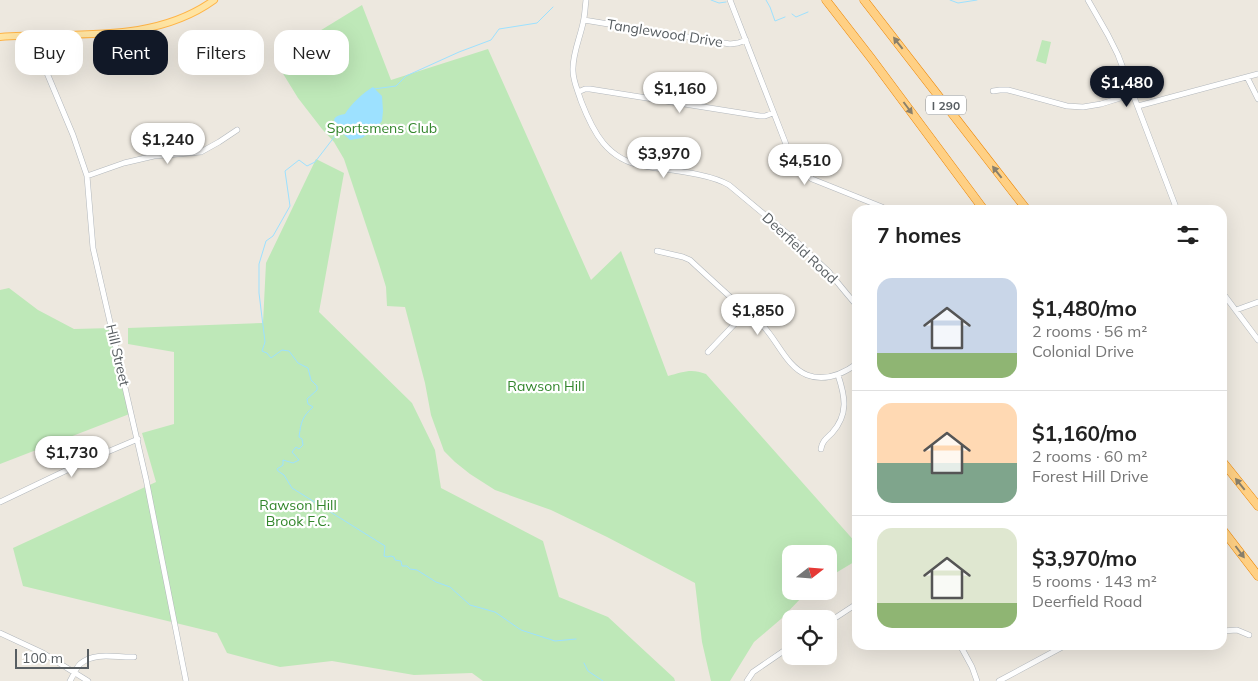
<!DOCTYPE html>
<meta charset="utf-8">
<style>
:root{--surface:#fff;--page:#f2f2f2;--text:#222;--muted:#767676;--line:#e0e0e0;--accent:#111827}
body{margin:0;font-family:Mulish,sans-serif;background:var(--page);color:var(--text);height:100vh;display:flex;flex-direction:column;font-size:19px;white-space:nowrap}
*{box-sizing:border-box;margin:0}
p{font-size:16px;color:var(--muted)}
.icon{flex:none;width:28px;height:28px;fill:none;stroke:currentColor;stroke-width:2;stroke-linecap:round;stroke-linejoin:round}
.map{position:relative;flex:1;overflow:hidden}
.side{position:absolute;left:852px;top:205px;width:375px;height:445px;display:flex;flex-direction:column;background:var(--surface);border-radius:15px;box-shadow:0 5px 20px #0002}
.side>*{flex:none}
.top-card{position:absolute;left:15px;top:30px;width:475px;height:45px;display:flex;gap:10px}
.needle{width:32px;rotate:73deg}
.fabs{position:absolute;left:782px;top:545px;display:grid;gap:10px}
.fabs a{display:grid;place-items:center;width:55px;height:55px;border-radius:10px;background:var(--surface);box-shadow:0 5px 20px #0002;font-size:25px}
.scale{position:absolute;left:15px;bottom:12px;width:74px;box-sizing:border-box;padding-left:5px;border:2px solid #585e62;border-top:0;font-size:14px;line-height:18px;white-space:nowrap;color:#585e62;-webkit-text-stroke:4px #fff;paint-order:stroke}
.price{position:absolute;translate:-50% -42px;padding:0 11px;border-radius:18px;background:#fff;color:#222;font-size:16px;line-height:32px;filter:drop-shadow(0 1px 2px #0008)}
.price::after{content:'';position:absolute;left:50%;top:30px;width:15px;height:11px;margin-left:-8px;background:inherit;clip-path:polygon(0 0,100% 0,50% 100%)}
.price.on{background:var(--accent);color:#fff}
ul{padding:0;list-style:none}
li{display:flex;align-items:center;gap:15px;height:125px;padding:0 25px}
li+li{border-top:1px solid var(--line)}
li span{display:grid;place-items:center;flex:none;width:140px;height:100px;border-radius:15px;color:#555}
li>.icon{margin-inline-start:auto}
span .icon{width:60px;height:60px;fill:#fffc;stroke-width:1}
li b{font-size:21px}
h2{display:flex;justify-content:space-between;align-items:center;height:60px;padding:0 25px;font-size:21px}
.pill{padding:0 18px;border-radius:15px;background:var(--surface);box-shadow:0 5px 20px #0002;font-size:18px;line-height:45px}
.pill.on{background:var(--accent);color:#fff}
.map>svg:first-child{display:block}
</style>
<div class="map">
<svg width="1258" height="681" viewBox="0 0 1258 681">
<rect width="100%" height="100%" fill="#ede8df"/>
<path fill="#bee8b8" d="M362 5 391 80 488 49 591 280 621 251 668 376C683 372 691 368 706 374L857 544V556L854 562 829 577V554H791V591H809L803 596 781 619 754 642 730 681H711L702 642 695 583 607 537 551 510 495 490 470 474 455 462 444 451 431 415 425 383 405 307 387 306 386 287 379 264 344 159 334 142 322 129 298 98 274 59Z
M1042 40 1051 42 1046 64 1036 61Z
M316 159 344 173 319 312 412 403 435 450 441 488 543 541 559 597 608 617 674 678 675 681H483L472 673 414 675 332 661 280 667 227 653 217 633 23 586 13 548 156 482 142 433 174 424V352L128 344V328L263 323 266 263Z
M9 288 38 310 74 329 112 328 132 413 0 464V290Z"/>
<path fill="#9de1ff" d="M373 87 382 96 383 111 382 121 376 128 362 138 350 140C343 133 321 117 345 114 350 105 364 92 373 87Z"/>
<g fill="none" stroke-linecap="round" stroke-linejoin="round">
<path stroke="#9de1ff" stroke-width="1" d="M711 0 719 3 726 2
M766 0 770 7 775 21 785 17
M950 0 958 3 977 0
M792 14 796 17 808 12
M374 89 396 86 406 76 459 52 491 40 499 29 537 23 553 7
M335 136 315 162 307 166 299 160 285 171 290 206 273 236 266 241 259 264V293L265 342 262 351 267 353 271 358 282 350 289 351 298 363 308 368 311 380 317 386V390L307 399 308 404 313 407C302 417 301 422 299 437L302 439 303 445 299 449 296 447 292 452 299 460 293 463 283 460V465L277 469 278 471 284 475 292 488 385 546 384 556 387 557 391 556 394 557 395 560 401 561 402 566H407L410 569 417 570 436 582 450 587 470 605 495 612 521 630 555 641 576 639
M584 663 588 671 603 681"/>
<defs>
<path id="minor" d="M586 0C585 8 585 15 583 23 580 38 572 55 573 71 573 81 578 91 581 101 593 132 607 160 644 166 667 170 709 173 729 185L789 235 828 271 847 294 858 307
M730 0 789 152 798 167 812 179 882 207 886 210
M1088 0 1108 35 1118 55 1177 210
M584 20 730 44 738 43 746 40
M31 35 73 135 87 176 93 248 146 479 186 681
M1247 77 1258 99
M993 91 1000 90H1008L1067 106 1083 107 1101 104 1133 94
M578 92 585 89H590L760 116H765L773 113
M1138 106 1258 74
M87 176 124 163 154 156 201 152 219 142 237 130
M657 251 683 257 690 260C707 276 724 291 741 307 748 314 757 320 764 327 778 342 787 367 807 375 825 382 843 374 858 363
M1222 292 1258 340
M1236 310 1258 302
M708 352 746 312
M821 449C822 441 827 438 832 433 849 414 845 396 838 375
M0 502 86 461 138 439
M829 622 858 603
M1222 631 1237 630 1249 635
M0 633 43 653 88 681
M960 645 972 667 977 681
M70 681C73 676 76 668 80 664 95 651 117 658 134 657
M747 681 753 672 791 646
M999 681 1066 645"/>
<path id="major" d="M0 37C71 31 152 45 214 0"/>
<path id="highway" d="M826 0 871 58 984 210
M864 0 1027 210
M1222 461 1258 506
M1222 529 1258 576"/>
</defs>
<use href="#minor" stroke="#b2b7bc" stroke-width="6"/>
<use href="#major" stroke="#ffb446" stroke-width="8"/>
<use href="#highway" stroke="#ec8400" stroke-width="9"/>
<use href="#minor" stroke="#fff" stroke-width="5"/>
<use href="#major" stroke="#ffe4a2" stroke-width="6"/>
<use href="#highway" stroke="#ffd084" stroke-width="8"/>
</g>
<defs><path id="oneway-solid" d="M-6-.8H1V-3.2L6.5 0L1 3.2V.8H-6Z" transform="scale(1.25)"/></defs>
<g fill="#8a806c">
<use href="#oneway-solid" transform="translate(898 43) rotate(-128)"/>
<use href="#oneway-solid" transform="translate(908 108) rotate(53)"/>
<use href="#oneway-solid" transform="translate(997 172) rotate(-128)"/>
<use href="#oneway-solid" transform="translate(1240 484) rotate(-129)"/>
<use href="#oneway-solid" transform="translate(1240 552) rotate(53)"/>
</g>
<g text-anchor="middle" dominant-baseline="central" stroke-width="4.5" stroke-linejoin="round" paint-order="stroke">
<rect fill="#fff" stroke="#8a8e91" stroke-width="1" x="926" y="95.5" width="40" height="19" rx="4"/>
<g font-size="12" font-weight="bold" fill="#585e62">
<text x="946" y="105">I 290</text>
</g>
<g font-size="14" fill="#585e62" stroke="#fff">
<text transform="translate(665 33) rotate(9)">Tanglewood Drive</text>
<text transform="translate(800 248) rotate(43)">Deerfield Road</text>
<text transform="translate(118 355) rotate(77)">Hill Street</text>
</g>
<g font-size="14" fill="#33862c" stroke="#fff">
<text x="382" y="128">Sportsmens Club</text>
<text x="546" y="386">Rawson Hill</text>
<text x="298" y="505">Rawson Hill<tspan x="298" dy="16">Brook F.C.</tspan></text>
</g>
</g>
</svg>
<div class="fabs">
<a><svg class="needle" viewBox="-14 -14 28 28"><path d="M0-13l5 13h-10z" fill="#e53935"/><path d="M0 13l5-13h-10z" fill="#767676"/></svg></a>
<a><svg class="icon" aria-label="locate" viewBox="0 0 24 24"><circle cx="12" cy="12" r="6"/><path d="M12 2v4M12 18v4M2 12h4M18 12h4"/></svg></a>
</div>
<div class="scale">100 m</div>
<b class="price on" style="left:1127px;top:108px">$1,480</b>
<b class="price" style="left:680px;top:114px">$1,160</b>
<b class="price" style="left:168px;top:165px">$1,240</b>
<b class="price" style="left:664px;top:179px">$3,970</b>
<b class="price" style="left:805px;top:186px">$4,510</b>
<b class="price" style="left:758px;top:336px">$1,850</b>
<b class="price" style="left:72px;top:478px">$1,730</b>
<div class="top-card">
<a class="pill">Buy</a>
<a class="pill on">Rent</a>
<a class="pill">Filters</a>
<a class="pill">New</a>
</div>
<section class="side">
<h2>7 homes<svg class="icon" aria-label="filters" viewBox="0 0 24 24"><path d="M4 7h16M4 17h16"/><circle cx="9" cy="7" r="2"/><circle cx="15" cy="17" r="2"/></svg></h2>
<ul>
<li><span style="background:linear-gradient(#c9d6e8 75%,#8fb573 0)"><svg class="icon" aria-label="home" viewBox="0 0 24 24"><path d="M3 11l9-7 9 7M6 9v11h12V9"/></svg></span><div><b>$1,480/mo</b><p>2 rooms · 56 m²</p><p>Colonial Drive</p></div></li>
<li><span style="background:linear-gradient(#ffd9b3 60%,#7fa58c 0)"><svg class="icon" aria-label="home" viewBox="0 0 24 24"><path d="M3 11l9-7 9 7M6 9v11h12V9"/></svg></span><div><b>$1,160/mo</b><p>2 rooms · 60 m²</p><p>Forest Hill Drive</p></div></li>
<li><span style="background:linear-gradient(#dfe7d0 75%,#8fb573 0)"><svg class="icon" aria-label="home" viewBox="0 0 24 24"><path d="M3 11l9-7 9 7M6 9v11h12V9"/></svg></span><div><b>$3,970/mo</b><p>5 rooms · 143 m²</p><p>Deerfield Road</p></div></li>
</ul>
</section>
</div>
